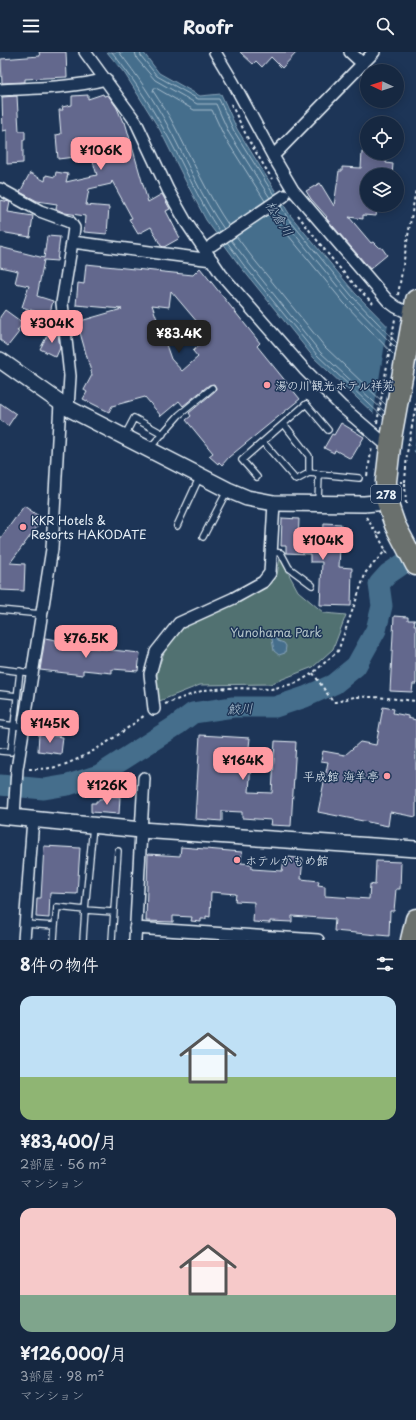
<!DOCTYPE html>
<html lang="ja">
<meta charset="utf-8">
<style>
:root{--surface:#162841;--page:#1f3048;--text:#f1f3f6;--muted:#9ea6b1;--line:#35445a;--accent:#ff9aa2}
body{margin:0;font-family:"Playpen Sans","Klee One",sans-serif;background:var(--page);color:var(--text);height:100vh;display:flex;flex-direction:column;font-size:15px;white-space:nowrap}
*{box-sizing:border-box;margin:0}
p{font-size:13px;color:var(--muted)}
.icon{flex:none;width:22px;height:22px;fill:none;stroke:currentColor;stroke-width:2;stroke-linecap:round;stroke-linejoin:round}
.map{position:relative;height:888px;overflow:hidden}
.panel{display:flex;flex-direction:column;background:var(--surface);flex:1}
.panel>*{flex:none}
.needle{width:26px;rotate:274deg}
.fabs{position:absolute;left:360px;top:12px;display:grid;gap:8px}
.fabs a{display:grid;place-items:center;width:44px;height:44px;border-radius:50%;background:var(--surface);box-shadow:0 2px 10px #0003,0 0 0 1px var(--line);font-size:20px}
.price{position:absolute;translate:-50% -34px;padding:0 9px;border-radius:8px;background:var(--accent);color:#111;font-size:13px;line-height:26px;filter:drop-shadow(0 1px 2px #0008)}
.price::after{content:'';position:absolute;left:50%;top:24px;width:12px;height:9px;margin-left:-6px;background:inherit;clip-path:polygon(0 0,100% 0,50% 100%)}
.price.current{background:#222;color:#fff}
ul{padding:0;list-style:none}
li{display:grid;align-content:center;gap:8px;height:212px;padding:0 20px}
li span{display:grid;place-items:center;height:124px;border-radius:12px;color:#555}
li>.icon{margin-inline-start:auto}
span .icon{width:72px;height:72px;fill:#fffc;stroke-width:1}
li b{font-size:17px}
h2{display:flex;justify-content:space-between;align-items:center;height:48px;padding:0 20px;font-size:17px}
header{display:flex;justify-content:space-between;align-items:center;height:52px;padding:0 20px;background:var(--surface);font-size:18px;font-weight:700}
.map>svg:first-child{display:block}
</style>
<header><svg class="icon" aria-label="menu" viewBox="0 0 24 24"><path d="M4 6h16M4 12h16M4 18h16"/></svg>Roofr<svg class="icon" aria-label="search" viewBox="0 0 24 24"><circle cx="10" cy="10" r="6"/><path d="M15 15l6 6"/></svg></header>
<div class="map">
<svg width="416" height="888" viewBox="0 0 416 888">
<rect width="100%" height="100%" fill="#1d3557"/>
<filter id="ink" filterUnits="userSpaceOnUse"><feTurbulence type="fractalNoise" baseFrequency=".025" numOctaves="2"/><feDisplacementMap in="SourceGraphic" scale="8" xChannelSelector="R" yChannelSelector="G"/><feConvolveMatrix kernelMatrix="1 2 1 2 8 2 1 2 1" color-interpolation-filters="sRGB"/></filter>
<g filter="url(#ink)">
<path fill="#517171" stroke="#9cb1b4" d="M280 506 298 539 324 561 346 563 333 597 313 615 270 632 200 633 157 650V619L167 593 186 573 265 535 277 523Z"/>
<path fill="#456e8c" stroke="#86a2b7" d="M107 0H143L159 21 200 44 221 42 237 77 290 163 355 241 416 303V401L314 306 240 214 206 168 185 128 160 78 125 22Z
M267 581H270L274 583 278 589 284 591 286 594 285 601 279 603 274 599 272 587Z"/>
<path fill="#1d3557" d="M388 273 416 301V388L413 402 373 364Z"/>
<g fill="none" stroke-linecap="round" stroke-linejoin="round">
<path stroke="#a7bdcd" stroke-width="1" d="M112 0C131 24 148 49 163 76 183 110 197 147 220 180
M119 0C137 23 154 48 168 74 187 109 201 145 224 177
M135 0 137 7 155 28 197 52H216L229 81 270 146
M140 0 141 4 157 24 198 47H219L234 79 274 143
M281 154 287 165 352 244 397 291
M276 157 284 169 348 247 396 296
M271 160 279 172 344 251 395 304
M229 174C207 142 192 107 174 73 168 61 160 50 153 39L154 36H156L194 58H212L224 84 265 149
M236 184 252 205 325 295 386 353
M231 188 247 209 320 300 385 360
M227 190 243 212 317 303 384 366"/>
<path stroke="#456e8c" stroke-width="21" d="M0 733 44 737 68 733 99 723 177 673 193 661 233 655H275L305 645 334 632 356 614 376 578 382 554 379 532 388 522 416 503"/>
</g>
<path fill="#63678d" stroke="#e8f1f8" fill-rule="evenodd" d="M39 0H66L67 25 25 27V30L2 31 1 7 40 4Z
M240 0H297L282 16 271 5 262 15 256 9 253 12Z
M103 42 104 44 108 43 117 56 123 70H125L148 150 162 142 170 157 166 159 180 186 164 195 161 194 151 175 138 182 129 167 132 166 112 129 111 132 89 137 86 153 109 155 107 182 84 180 85 164 65 161 56 157 57 152 37 149 20 140 30 121 45 129 46 123 55 125 56 120 68 122 66 130 97 123 91 103 58 107 56 83 61 82 59 58H63L62 55 72 53V44L88 43V47Z
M17 44 19 79H25V88H23V111L7 112V78L3 79 2 45Z
M362 100 387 103 386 111 393 112 392 123H367V153H378L376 164 363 163V167L349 165 371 191 373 190 378 195 382 196 387 203 370 217 326 166 327 165 311 147 306 139 320 131 334 154 339 119H342V115L361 116Z
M0 148 10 150 8 160 33 164 30 185 0 180Z
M47 184 60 185 57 209 44 208 37 244 53 249 49 264 22 255 29 234 15 231 18 219 0 215V195L44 206Z
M86 212 193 223 200 216 260 291 257 294 300 347 229 405 222 413 219 410 218 412 209 404 213 401 186 368 191 364 189 361 215 339 216 336 214 332 209 333 183 354 179 349 161 364 145 345 112 354 109 360 83 347 87 340 84 338 92 323 77 270 122 257 76 253 78 231 84 232ZM171 239 209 284 193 299 198 305 182 319 171 307 152 253 169 255Z
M5 258 23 271 17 279 19 280 8 294 0 288V265Z
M50 278 58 282 60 296 56 305 40 297Z
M0 351 16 362 8 374 0 368Z
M341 371 364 385 351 407 335 398 334 401 324 396 332 382 334 383Z
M24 454 43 467 10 511 25 512 24 539 0 538V487Z
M282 466 299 467 298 491 323 492 324 471 341 472 339 515 352 516 351 554 320 553 322 510H310V502L286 501V494H281Z
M394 564 408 565V568H415L414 573H416V632H413L412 640 390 639Z
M45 586 56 588V592L140 601 138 619 112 617V621L83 618V623L40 618Z
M383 655 394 657 393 661 408 664V666L416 668V765L390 760 388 774 318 760 328 710 321 709 323 699 345 703 360 690 376 693Z
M39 682 63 685 61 702 38 699Z
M200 683 250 686 249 695 252 696 249 740 272 741 275 689 296 690 291 774 270 773 271 768 242 766V760L222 759V769L195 767Z
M110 744 120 745 119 762 91 760V751H96V749H99V747L110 746Z
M44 794 80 796 77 842 50 841 49 866 36 865 37 846H41Z
M181 795 242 800 241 811 252 812V817L282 819 284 808 289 809V805L303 807 301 827 319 829 318 833 325 834V844L369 847 370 832 375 833 376 809 401 810 400 837H396L394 859H390L389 884 334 879 335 867 292 864V870L270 869V871L253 870 254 850 235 849 236 842 211 840 210 865 206 864V867H201V870L191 869 192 865 173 864V870L146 869 148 802 180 804Z"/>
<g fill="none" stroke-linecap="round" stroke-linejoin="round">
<defs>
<path id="lane" d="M284 372 309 404V421
M124 385 134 366 163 382
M263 390 296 428 309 421 359 426
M149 397 179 363 212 336
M257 425 242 408 306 352 328 378
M318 451 319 423
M177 474 200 424
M203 485 227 439
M272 500 281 501 289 516 312 533
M0 558 41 562
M0 617 32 621
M0 642 17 644
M0 672 24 675
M0 699 11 700 20 619
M25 872 55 874 57 855 85 858 93 774
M54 888 55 874
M83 888 85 858 113 860
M112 888 118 799"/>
<path id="street" d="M85 0 136 70 168 138 186 170 221 222 304 317 341 354 390 396
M215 0 233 30 273 104 293 138 388 249 396 255 413 263
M350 0 363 12
M0 38C35 36 72 36 106 27
M273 104 374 0
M0 137 40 159 70 170 74 176 72 190 212 208
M212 193 284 144
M68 356 70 324 62 251 72 190
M154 657 150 622 156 600 179 571 234 546 263 530 270 521 274 451
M14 765 17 717 52 497 60 351
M135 876 318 888
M24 888 33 767
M135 888 144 726"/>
<path id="secondary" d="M0 308 68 356 228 438 247 446 274 451 364 452 387 450
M0 764 141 778 416 797"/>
<path id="highway" d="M416 248 391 386 386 429 387 450 395 473 416 513
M411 888 416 867"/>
</defs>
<use href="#lane" stroke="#e8f1f8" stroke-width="8"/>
<use href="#street" stroke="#e8f1f8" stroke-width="14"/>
<use href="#secondary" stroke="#e8f1f8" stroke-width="18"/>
<use href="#highway" stroke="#e8f1f8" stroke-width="23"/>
<path stroke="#e8f1f8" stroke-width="2" stroke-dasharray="3 3" stroke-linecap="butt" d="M231 52 249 89 272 127
M298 163C321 194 345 225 373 251
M398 243 416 137
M377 371 395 267
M367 424 372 395
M400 430H405L406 453
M405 430 407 401 416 352
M366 465 377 482
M381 480 377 482 389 504
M313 621 333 650C341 650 347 646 355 645 375 644 396 647 416 649
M165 652 204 638 228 636 271 637 297 631 313 621 338 599 366 520 386 498
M29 717C41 717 54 717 66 712 95 701 121 681 145 663"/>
<use href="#lane" stroke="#1d3557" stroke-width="5.5"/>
<use href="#street" stroke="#1d3557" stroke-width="11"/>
<use href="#secondary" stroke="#1d3557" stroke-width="15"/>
<use href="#highway" stroke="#6b706d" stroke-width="20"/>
</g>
</g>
<g fill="#ff9aa2" stroke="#1d3557" stroke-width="1.5">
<circle cx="267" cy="333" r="4"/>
<circle cx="23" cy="475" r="4"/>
<circle cx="387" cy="724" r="4"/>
<circle cx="237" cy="808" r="4"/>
</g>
<g text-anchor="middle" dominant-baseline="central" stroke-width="3" stroke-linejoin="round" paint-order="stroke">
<rect fill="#1d3557" stroke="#abb9c8" stroke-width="1" x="371" y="433" width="30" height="18" rx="3"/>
<g font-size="11" font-weight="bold" fill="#e8f1f8">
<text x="386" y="442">278</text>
</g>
<g font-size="12" fill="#e8f1f8" stroke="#1d3557" text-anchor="start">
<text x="275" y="333">湯の川観光ホテル祥苑</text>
<text x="31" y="468">KKR Hotels &amp;<tspan x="31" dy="14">Resorts HAKODATE</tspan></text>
<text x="379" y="724" text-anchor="end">平成館 海羊亭</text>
<text x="245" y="808">ホテルかもめ館</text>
</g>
<g font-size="12" fill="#b3c4c9" stroke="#1d3557">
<text x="276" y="580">Yunohama Park</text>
</g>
<g font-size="13" font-style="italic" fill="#afc3d2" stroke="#1d3557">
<text transform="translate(280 166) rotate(58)">松倉川</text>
<text transform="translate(240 656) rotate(-2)">鮫川</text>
</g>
</g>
</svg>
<div class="fabs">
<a><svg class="needle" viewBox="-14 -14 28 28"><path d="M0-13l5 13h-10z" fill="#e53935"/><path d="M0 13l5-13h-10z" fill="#9ea6b1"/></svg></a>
<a><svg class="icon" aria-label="locate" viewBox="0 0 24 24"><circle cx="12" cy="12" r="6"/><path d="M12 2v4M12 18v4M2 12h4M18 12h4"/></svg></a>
<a><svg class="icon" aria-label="layers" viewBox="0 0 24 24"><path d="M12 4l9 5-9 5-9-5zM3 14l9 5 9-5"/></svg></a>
</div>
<b class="price" style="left:101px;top:119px">¥106K</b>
<b class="price" style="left:52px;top:292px">¥304K</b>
<b class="price current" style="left:179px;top:302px">¥83.4K</b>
<b class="price" style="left:323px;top:509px">¥104K</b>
<b class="price" style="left:86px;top:607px">¥76.5K</b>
<b class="price" style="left:50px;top:692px">¥145K</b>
<b class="price" style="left:243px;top:729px">¥164K</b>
<b class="price" style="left:107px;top:754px">¥126K</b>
</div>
<section class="panel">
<h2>8件の物件<svg class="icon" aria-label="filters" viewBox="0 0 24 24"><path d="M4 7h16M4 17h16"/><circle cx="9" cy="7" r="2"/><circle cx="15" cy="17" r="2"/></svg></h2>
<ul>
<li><span style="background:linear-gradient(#bfe0f5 65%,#8fb573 0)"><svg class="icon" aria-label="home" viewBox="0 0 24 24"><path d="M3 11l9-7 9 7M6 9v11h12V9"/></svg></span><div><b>¥83,400/月</b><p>2部屋 · 56 m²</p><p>マンション</p></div></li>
<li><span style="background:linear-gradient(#f6c9c9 70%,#7fa58c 0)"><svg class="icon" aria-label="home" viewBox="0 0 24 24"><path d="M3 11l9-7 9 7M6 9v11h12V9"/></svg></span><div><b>¥126,000/月</b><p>3部屋 · 98 m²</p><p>マンション</p></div></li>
</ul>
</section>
